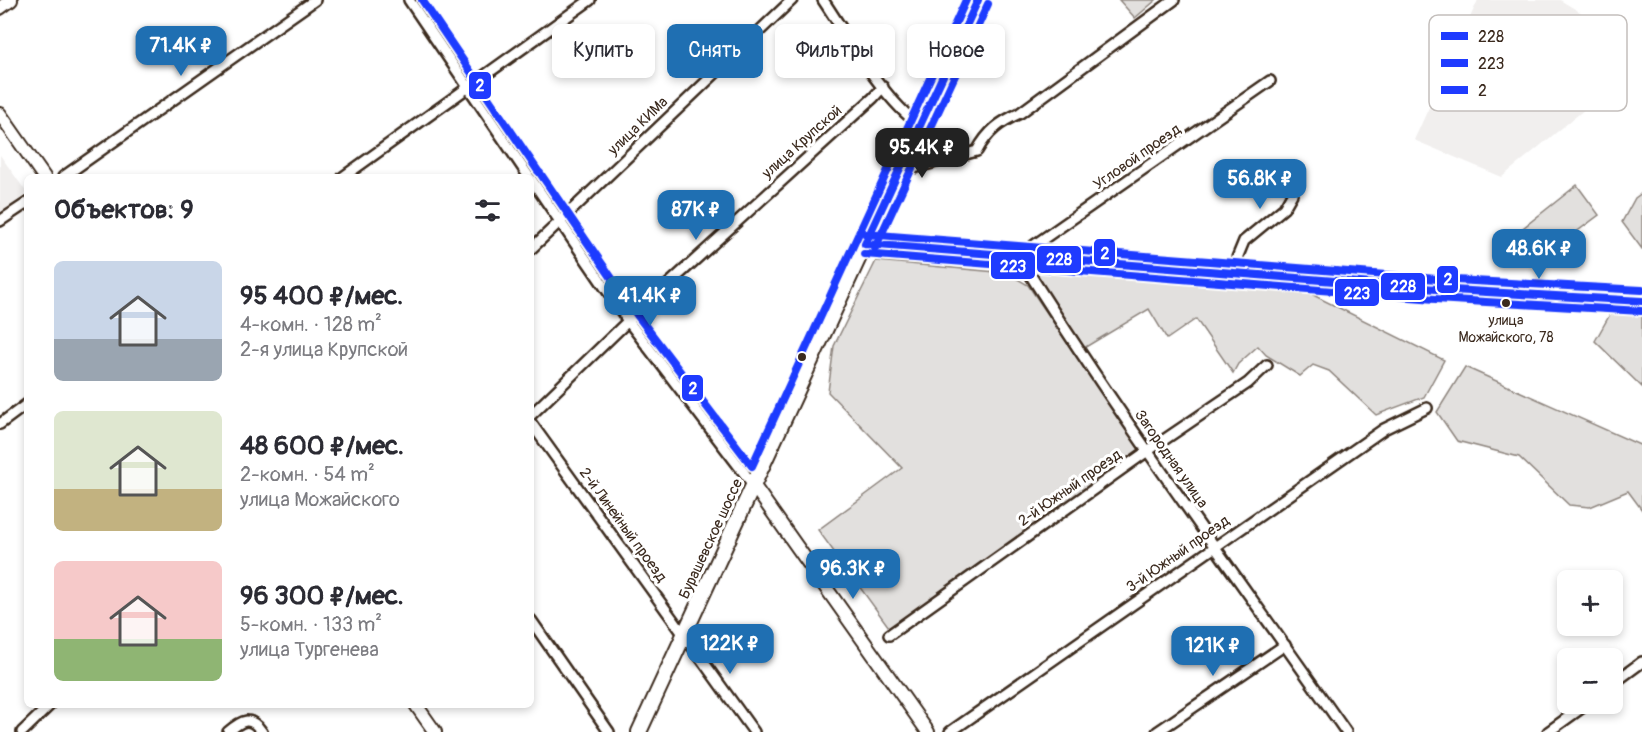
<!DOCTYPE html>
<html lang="ru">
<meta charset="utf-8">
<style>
:root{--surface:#fff;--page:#f2f2f3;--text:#2b2b33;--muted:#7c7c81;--accent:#1f6fb2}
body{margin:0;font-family:Pangolin,sans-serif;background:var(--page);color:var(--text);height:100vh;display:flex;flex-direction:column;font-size:22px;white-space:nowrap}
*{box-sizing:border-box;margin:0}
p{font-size:20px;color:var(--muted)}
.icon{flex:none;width:33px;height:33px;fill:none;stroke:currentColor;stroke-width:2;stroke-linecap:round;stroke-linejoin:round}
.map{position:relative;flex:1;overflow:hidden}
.details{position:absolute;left:24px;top:174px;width:510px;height:534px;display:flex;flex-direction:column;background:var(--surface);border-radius:9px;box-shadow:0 3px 9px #0003}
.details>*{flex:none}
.hud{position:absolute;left:552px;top:24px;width:570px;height:54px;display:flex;gap:12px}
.fabs{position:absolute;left:1557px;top:570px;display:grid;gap:12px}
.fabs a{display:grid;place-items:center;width:66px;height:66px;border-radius:9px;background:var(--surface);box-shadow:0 3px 9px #0003;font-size:30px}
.price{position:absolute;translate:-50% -51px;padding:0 14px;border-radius:12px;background:var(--accent);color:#fff;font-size:20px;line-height:39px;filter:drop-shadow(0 2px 3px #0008)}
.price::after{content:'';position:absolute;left:50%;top:36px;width:18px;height:14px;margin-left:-9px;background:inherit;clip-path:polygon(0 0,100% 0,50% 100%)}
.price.current{background:#222;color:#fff}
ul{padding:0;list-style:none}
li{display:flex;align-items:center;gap:18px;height:150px;padding:0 30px}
li span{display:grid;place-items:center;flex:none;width:168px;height:120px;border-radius:9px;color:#555}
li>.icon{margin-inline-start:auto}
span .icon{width:72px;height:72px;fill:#fffc;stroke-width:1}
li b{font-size:26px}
h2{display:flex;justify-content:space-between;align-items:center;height:72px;padding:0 30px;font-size:26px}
.pill{padding:0 21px;border-radius:9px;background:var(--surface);box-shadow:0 3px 9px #0003;font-size:21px;line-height:54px}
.pill.current{background:var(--accent);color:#fff}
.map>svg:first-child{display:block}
</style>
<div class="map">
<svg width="1642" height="732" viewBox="0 0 1642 732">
<rect width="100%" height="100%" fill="#fff"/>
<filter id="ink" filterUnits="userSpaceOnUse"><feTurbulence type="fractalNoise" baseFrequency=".0167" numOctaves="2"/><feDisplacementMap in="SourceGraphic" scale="12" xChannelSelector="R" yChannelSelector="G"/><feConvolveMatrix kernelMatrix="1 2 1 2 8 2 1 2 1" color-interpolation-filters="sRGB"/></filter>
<g filter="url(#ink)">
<path fill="#f1efee" d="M1478 0H1560L1590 18V43L1618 82 1502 177 1414 140Z
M0 155 27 193 0 214Z"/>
<path fill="#e2e0de" stroke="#8e857e" stroke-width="1.5" d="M1119 0H1156L1135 18Z
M1577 185 1599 215 1544 256 1523 228Z
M1642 193V249L1622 222 1635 198Z
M876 261 1007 273 1028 285 1140 450 891 630 818 530 902 468 828 392 834 346Z
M1034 266 1295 286 1444 360 1424 397 1376 415 1329 371 1313 365 1300 376 1266 355 1258 346 1238 364 1233 373 1196 319 1167 339 1149 309 1084 348 1035 278 1032 272Z
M1613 309 1642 310V387L1595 341Z
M1465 367 1642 446V510L1628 491 1590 507 1569 505 1519 457 1457 441 1437 412Z"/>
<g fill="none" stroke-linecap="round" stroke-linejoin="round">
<defs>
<path id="street" d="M409 0 529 177
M823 0C848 37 884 101 920 125
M1270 81 1033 246 1022 258 1026 268C1126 427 1238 578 1346 732
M899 172 977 151C988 131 1000 122 1020 113L1174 0
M63 177 315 0
M343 177 590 0
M531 179 628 321 754 486
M0 221 27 203
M531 249 792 0
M1242 273 1237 258 1244 241 1284 208 1292 194
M531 415 628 321 873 98 883 87
M531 423 754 732
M0 424 27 404
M531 620 609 732
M889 635 1146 452 1248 383 1267 365
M1612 684 1642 662
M22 732 50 705
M228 732C242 720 250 715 262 732
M950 732 1384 429 1427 408
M1157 732 1285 645
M1548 732 1587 704"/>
<path id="secondary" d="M0 8 11 0
M0 114 44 177
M865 244 1436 289 1642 301
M754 486 928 732
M416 705 435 732"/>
<path id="primary" d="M639 732 978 0"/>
</defs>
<use href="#street" stroke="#3b2a1e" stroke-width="14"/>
<use href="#secondary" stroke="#3b2a1e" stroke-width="16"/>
<use href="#primary" stroke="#3b2a1e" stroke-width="18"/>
<use href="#street" stroke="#fff" stroke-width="9"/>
<use href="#secondary" stroke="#fff" stroke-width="12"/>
<use href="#primary" stroke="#fff" stroke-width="14"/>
<defs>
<path id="bus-1" d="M865 244 1436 289 1642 301
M865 244 978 0"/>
<path id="bus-2" d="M875 248 988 4
M864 254 1435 299 1641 311"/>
<path id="bus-3" d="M422 0 538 171
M540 173 637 315 752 466 966 0
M866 234 1437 279 1642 290"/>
</defs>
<use href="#bus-1" stroke="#fff" stroke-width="12"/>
<use href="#bus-2" stroke="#fff" stroke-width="12"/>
<use href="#bus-3" stroke="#fff" stroke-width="12"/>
<use href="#bus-1" stroke="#1f3bff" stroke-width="8"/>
<use href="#bus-2" stroke="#1f3bff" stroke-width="8"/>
<use href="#bus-3" stroke="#1f3bff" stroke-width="8"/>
</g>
</g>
<g fill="#3b2a1e" stroke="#fff" stroke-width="2">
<circle cx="1506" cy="303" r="5"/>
<circle cx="802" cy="357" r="5"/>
</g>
<g text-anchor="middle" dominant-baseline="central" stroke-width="6" stroke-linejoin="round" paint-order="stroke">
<g font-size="14" fill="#3b2a1e" stroke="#fff">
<text x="1506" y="320">улица<tspan x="1506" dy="17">Можайского, 78</tspan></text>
</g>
<g font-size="15" fill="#3b2a1e" stroke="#fff">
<text transform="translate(638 126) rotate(-44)">улица КИМа</text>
<text transform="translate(802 142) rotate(-42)">улица Крупской</text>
<text transform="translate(1137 157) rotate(-35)">Угловой проезд</text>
<text transform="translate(1171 459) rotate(55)">Загородная улица</text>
<text transform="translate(1070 488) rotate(-35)">2-й Южный проезд</text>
<text transform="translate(623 525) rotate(54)">2-й Линейный проезд</text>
<text transform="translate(711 539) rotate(-65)">Бурашевское шоссе</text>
<text transform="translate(1178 554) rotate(-35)">3-й Южный проезд</text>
</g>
</g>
<rect x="1429" y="15" width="198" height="96" rx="9" fill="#fff" stroke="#c4bfbc" stroke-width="1.5"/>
<rect x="1441" y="32" width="27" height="8" fill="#1f3bff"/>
<rect x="1441" y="59" width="27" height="8" fill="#1f3bff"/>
<rect x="1441" y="86" width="27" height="8" fill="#1f3bff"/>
<g font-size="16" fill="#3b2a1e">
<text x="1478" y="42">228</text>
<text x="1478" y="69">223</text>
<text x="1478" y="96">2</text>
</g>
<g stroke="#fff" stroke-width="2">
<rect x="468" y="71" width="24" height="29" rx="6" fill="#1f3bff"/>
<rect x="1093" y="238" width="23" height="29" rx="6" fill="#1f3bff"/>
<rect x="1036" y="245" width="46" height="29" rx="6" fill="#1f3bff"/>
<rect x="990" y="251" width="46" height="29" rx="6" fill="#1f3bff"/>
<rect x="1436" y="265" width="23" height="29" rx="6" fill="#1f3bff"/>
<rect x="1380" y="272" width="46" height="29" rx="6" fill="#1f3bff"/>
<rect x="1334" y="278" width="46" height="29" rx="6" fill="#1f3bff"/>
<rect x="681" y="374" width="23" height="28" rx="6" fill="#1f3bff"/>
</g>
<g font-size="16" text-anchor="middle" font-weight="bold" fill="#fff">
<text x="480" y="91">2</text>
<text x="1105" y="259">2</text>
<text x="1059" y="265">228</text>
<text x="1013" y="272">223</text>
<text x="1448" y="285">2</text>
<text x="1403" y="292">228</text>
<text x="1357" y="299">223</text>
<text x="693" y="394">2</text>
</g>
</svg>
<div class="fabs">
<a>+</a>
<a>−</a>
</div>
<b class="price" style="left:181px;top:77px">71.4K ₽</b>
<b class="price current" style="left:922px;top:179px">95.4K ₽</b>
<b class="price" style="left:1260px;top:210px">56.8K ₽</b>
<b class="price" style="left:696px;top:241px">87K ₽</b>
<b class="price" style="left:1539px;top:280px">48.6K ₽</b>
<b class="price" style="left:650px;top:327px">41.4K ₽</b>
<b class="price" style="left:853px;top:600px">96.3K ₽</b>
<b class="price" style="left:730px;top:675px">122K ₽</b>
<b class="price" style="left:1213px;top:677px">121K ₽</b>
<div class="hud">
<a class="pill">Купить</a>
<a class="pill current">Снять</a>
<a class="pill">Фильтры</a>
<a class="pill">Новое</a>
</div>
<section class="details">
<h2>Объектов: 9<svg class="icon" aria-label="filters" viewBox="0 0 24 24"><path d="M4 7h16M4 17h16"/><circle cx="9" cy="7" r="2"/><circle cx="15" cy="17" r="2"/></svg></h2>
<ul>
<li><span style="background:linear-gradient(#c9d6e8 65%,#9aa5b1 0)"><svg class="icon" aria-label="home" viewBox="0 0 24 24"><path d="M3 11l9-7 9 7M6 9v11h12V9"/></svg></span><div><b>95 400 ₽/мес.</b><p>4-комн. · 128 m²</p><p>2-я улица Крупской</p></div></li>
<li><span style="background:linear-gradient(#dfe7d0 65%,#c2b280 0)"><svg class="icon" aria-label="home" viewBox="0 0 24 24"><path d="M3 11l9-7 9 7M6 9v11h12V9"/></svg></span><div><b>48 600 ₽/мес.</b><p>2-комн. · 54 m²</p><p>улица Можайского</p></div></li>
<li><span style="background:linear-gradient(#f6c9c9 65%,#8fb573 0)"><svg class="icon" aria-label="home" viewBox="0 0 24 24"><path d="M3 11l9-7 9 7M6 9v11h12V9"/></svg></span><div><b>96 300 ₽/мес.</b><p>5-комн. · 133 m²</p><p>улица Тургенева</p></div></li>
</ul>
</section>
</div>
